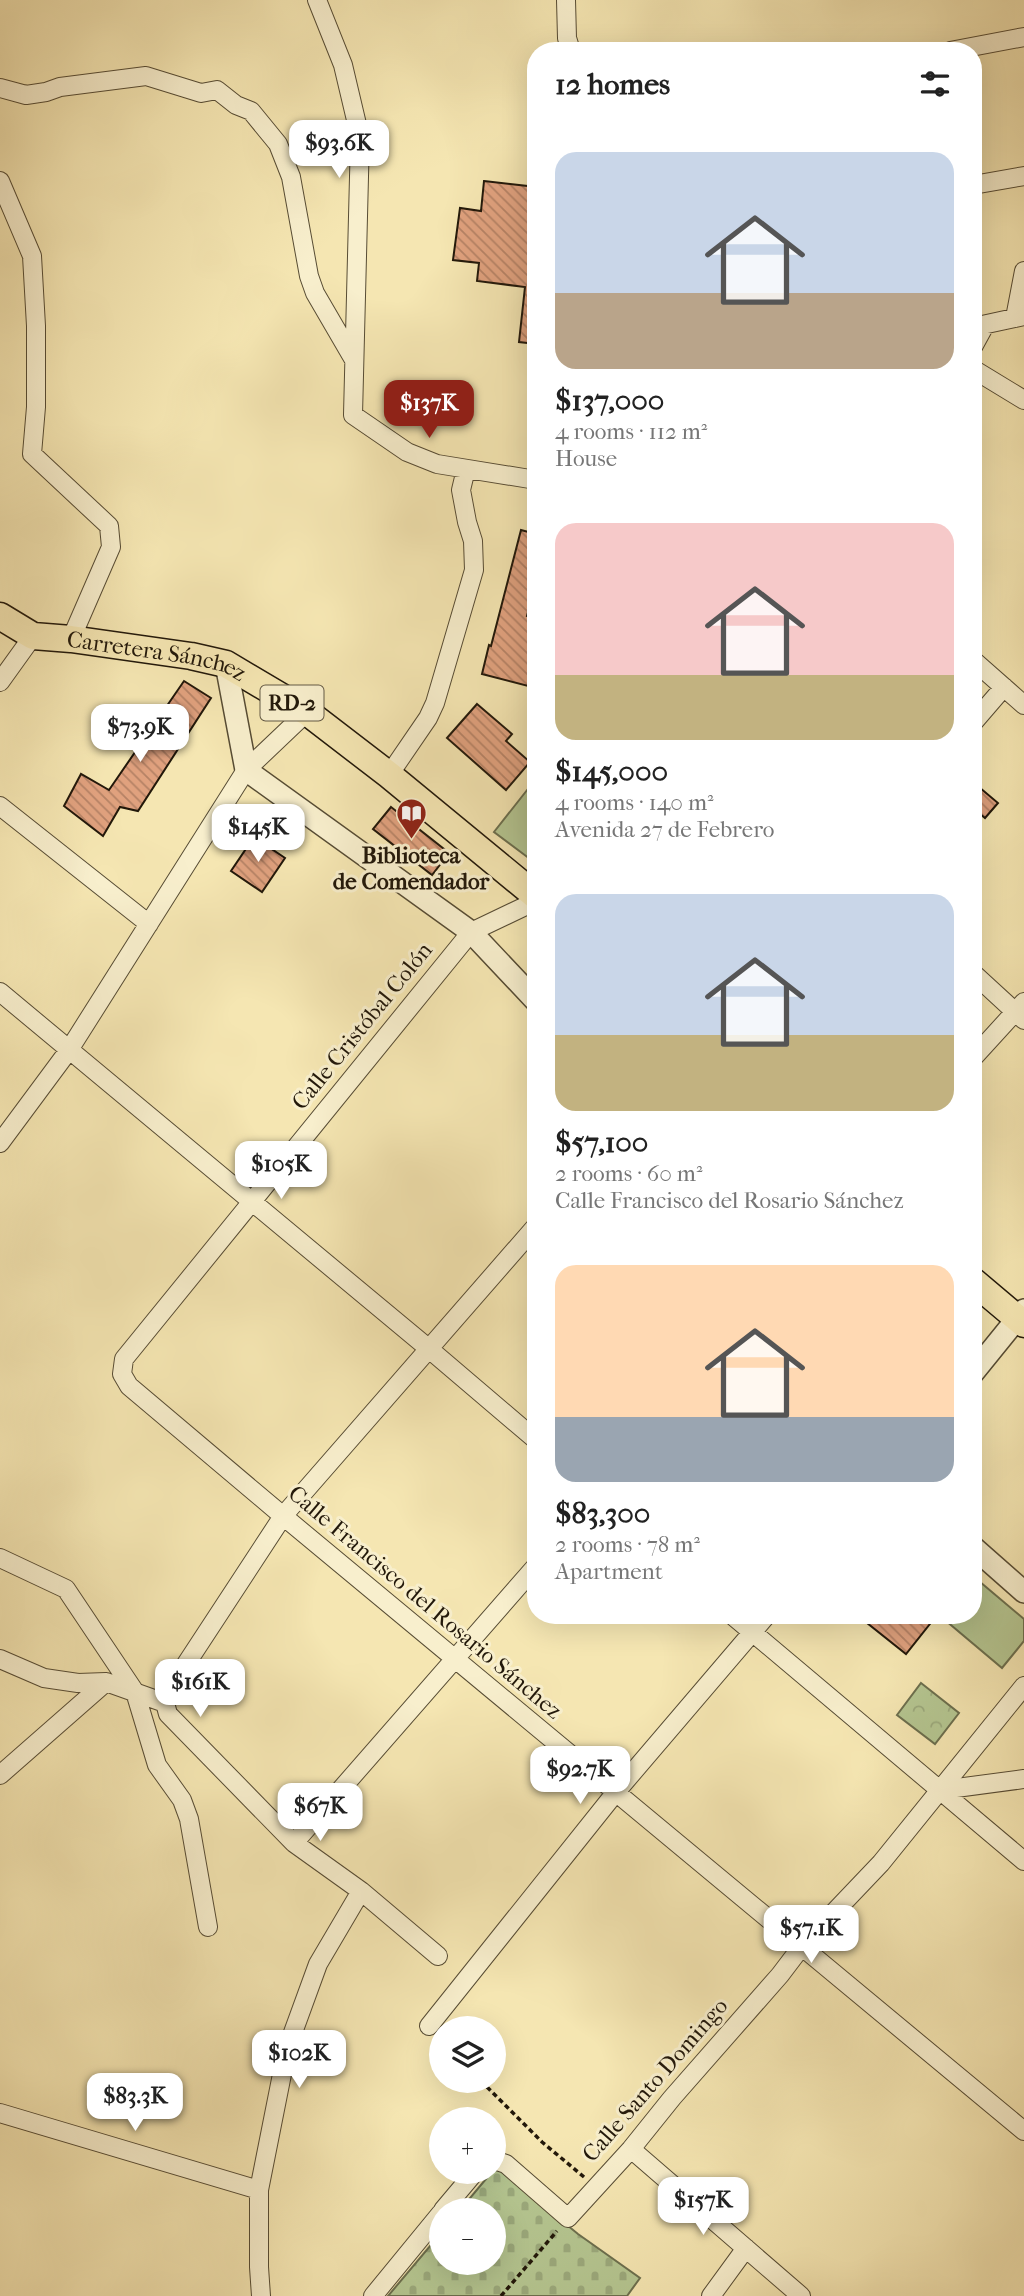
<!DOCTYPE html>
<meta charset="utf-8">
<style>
:root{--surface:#fff;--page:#f6f6f6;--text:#222;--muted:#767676;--accent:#8f2418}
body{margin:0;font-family:"IM FELL French Canon",serif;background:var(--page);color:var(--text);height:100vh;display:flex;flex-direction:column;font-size:26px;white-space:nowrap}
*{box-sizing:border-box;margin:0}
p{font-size:23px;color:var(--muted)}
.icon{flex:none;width:38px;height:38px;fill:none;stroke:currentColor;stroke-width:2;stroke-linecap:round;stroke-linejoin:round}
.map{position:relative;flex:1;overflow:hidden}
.details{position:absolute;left:527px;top:42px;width:455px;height:1582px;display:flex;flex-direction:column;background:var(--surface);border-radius:28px;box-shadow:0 7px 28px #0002}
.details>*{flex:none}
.controls{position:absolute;left:429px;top:2016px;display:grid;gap:14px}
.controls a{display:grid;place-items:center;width:77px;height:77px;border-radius:50%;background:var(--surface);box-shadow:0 7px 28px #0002;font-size:35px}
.price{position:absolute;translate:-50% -60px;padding:0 16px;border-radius:14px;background:#fff;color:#222;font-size:23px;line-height:46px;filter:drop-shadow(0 2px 4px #0008)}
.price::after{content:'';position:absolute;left:50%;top:42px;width:21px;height:16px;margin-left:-10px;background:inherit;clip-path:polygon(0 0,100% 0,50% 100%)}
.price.selected{background:var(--accent);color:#fff}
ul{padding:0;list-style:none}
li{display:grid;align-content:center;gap:14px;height:371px;padding:0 28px}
li span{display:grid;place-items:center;height:217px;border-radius:21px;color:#555}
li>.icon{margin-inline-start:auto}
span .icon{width:126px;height:126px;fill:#fffc;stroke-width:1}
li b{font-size:30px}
h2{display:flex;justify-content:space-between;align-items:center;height:84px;padding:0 28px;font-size:30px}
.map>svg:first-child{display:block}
</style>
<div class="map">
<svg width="1024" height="2296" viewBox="0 0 1024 2296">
<defs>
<pattern id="cemetery-stones" width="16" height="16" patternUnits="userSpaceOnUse" patternTransform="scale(1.75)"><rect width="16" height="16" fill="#b5c691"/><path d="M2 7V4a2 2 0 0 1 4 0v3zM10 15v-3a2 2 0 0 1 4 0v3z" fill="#9ba97c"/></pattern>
<pattern id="park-crowns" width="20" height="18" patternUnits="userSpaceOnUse" patternTransform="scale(1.75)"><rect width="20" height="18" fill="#b5c691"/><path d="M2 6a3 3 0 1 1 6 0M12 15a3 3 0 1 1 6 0" fill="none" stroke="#9ba97c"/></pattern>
<pattern id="building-back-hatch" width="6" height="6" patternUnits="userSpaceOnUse" patternTransform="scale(1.75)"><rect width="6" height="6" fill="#e0a17e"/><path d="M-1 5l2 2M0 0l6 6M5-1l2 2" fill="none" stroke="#b58265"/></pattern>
</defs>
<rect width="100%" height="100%" fill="#f5e6b2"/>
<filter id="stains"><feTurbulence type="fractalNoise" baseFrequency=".00286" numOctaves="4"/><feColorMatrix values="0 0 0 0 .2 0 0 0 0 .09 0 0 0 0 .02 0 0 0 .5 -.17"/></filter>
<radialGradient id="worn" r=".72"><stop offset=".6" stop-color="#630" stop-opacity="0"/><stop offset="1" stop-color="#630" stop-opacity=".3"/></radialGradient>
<path fill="url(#cemetery-stones)" stroke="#6c6f4e" stroke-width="2" d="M496 2167 578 2234 640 2278 627 2296H388L441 2233V2263H494V2210H460Z"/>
<path fill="url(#park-crowns)" stroke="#6c6f4e" stroke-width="2" d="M921 1683 959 1713 935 1744 897 1715Z"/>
<path fill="#b5c691" stroke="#6c6f4e" stroke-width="2" d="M535 780 536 860 534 862 494 832Z
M973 1576 1024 1619V1641L1002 1668 939 1615H973Z"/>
<path fill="url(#building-back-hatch)" stroke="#22180a" stroke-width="2" d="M484 181 536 187V344L519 342 525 287 477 281 479 263 453 260 460 208 481 211Z
M521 530 536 534V581L527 616 536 618V688L482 674 489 645 491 646Z
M184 681 211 698 138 811 120 807 103 836 64 806 81 774 109 790Z
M477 704 512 734 506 741 530 762 506 790 447 738Z
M973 782 998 803 985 818 973 808Z
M391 807 449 853 432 875 373 829Z
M254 837 285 858 262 892 231 871Z
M857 1615H937L906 1654Z"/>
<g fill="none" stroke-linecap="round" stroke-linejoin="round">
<defs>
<path id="minor" d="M317 0 343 65 360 137 353 415 407 452 437 464 536 480
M566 0 567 38 571 51
M950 51 1024 37
M0 88 26 95 46 92 60 87 146 76 201 93 217 90 236 105 251 111 278 144 291 177 309 276 315 293 354 360
M0 181 32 256 36 326V407L32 454 109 526 111 547 71 639
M973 185 1024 176
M1015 318 1024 271
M973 327 1024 316
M973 347 985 325
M973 369 1024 400
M973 660 1024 705
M0 682 33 636
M973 723 1004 687
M389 775 428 718 435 703 474 570 473 541 467 522 461 490 466 469
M0 806 149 924
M536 901 471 932 124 1359 122 1374 129 1386 283 1516 1024 2131
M973 973 1024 1020
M0 992 428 1348 536 1440
M973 1058 1024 1002
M0 1143 69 1050 246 770 307 712
M0 1558 66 1589 135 1692 157 1765 182 1800 189 1819 208 1927
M732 1615 1024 1861
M0 1659 44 1678 78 1683 106 1682 165 1703
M0 1775 106 1682
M941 1790 1024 1779
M294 1843 536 1566
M438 1956 361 1891 294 1843 168 1714 165 1703 171 1687 283 1516 536 1226
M429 2026 616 1792 767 1615
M0 2113 259 2190
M631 2149 801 2296
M494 2160 506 2164 568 2218 631 2149 672 2098 780 1975 802 1946 881 1863 1024 1686
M443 2210 475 2172
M261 2296 259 2267V2190L287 2049 318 1964 361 1891
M373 2296 441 2213
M711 2296 746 2248"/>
<path id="tertiary" d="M226 664 246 770 471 932 536 1001
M973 1373 1024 1310
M973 1547 1024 1592"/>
<g id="primary">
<path id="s1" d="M0 616 33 636 71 639 191 656 226 664 307 712 389 775 536 896"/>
<path d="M973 1281 1024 1324"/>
</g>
</defs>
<use href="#minor" stroke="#574c34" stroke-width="20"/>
<use href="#tertiary" stroke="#574c34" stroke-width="24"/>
<use href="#primary" stroke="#22180a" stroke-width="29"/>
<path stroke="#22180a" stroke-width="3.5" stroke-dasharray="5 3.5" stroke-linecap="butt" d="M481 2081 542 2142 584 2177
M501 2296 557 2231"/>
<use href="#minor" stroke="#f8efcd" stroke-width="18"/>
<use href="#tertiary" stroke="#f8efcd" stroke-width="21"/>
<use href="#primary" stroke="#f5e6b2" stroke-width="26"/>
</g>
<defs>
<symbol id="library-pin" viewBox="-11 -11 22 30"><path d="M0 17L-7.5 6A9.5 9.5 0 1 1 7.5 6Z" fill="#8f2418" stroke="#f8efcd"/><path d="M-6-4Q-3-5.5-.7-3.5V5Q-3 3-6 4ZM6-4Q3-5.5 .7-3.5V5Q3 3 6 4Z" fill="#fff"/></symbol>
</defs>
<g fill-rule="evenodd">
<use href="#library-pin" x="394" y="796" width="35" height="47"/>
</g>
<g text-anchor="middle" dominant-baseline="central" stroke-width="6" stroke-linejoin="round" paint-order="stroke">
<rect fill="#f8efcd" stroke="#625844" stroke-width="2" x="260.5" y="685.5" width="63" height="35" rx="5"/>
<g font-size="21" font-weight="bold" fill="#22180a">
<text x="292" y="703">RD-2</text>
</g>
<g font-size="23" fill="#22180a" stroke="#f8efcd">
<text stroke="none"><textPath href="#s1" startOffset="164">Carretera Sánchez</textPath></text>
<text transform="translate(362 1026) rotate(-51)">Calle Cristóbal Colón</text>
<text transform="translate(425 1602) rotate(40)">Calle Francisco del Rosario Sánchez</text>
<text transform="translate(655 2080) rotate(-49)">Calle Santo Domingo</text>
</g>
<g font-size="23" font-weight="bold" fill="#22180a" stroke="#f8efcd">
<text x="411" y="855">Biblioteca<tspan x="411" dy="26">de Comendador</tspan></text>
</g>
</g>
<rect width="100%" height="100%" filter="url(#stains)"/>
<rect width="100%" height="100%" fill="url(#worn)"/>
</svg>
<div class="controls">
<a><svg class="icon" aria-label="layers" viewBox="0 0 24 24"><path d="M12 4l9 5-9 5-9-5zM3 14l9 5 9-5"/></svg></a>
<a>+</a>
<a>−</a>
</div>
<b class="price" style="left:339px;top:180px">$93.6K</b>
<b class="price selected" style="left:429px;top:440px">$137K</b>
<b class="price" style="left:140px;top:764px">$73.9K</b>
<b class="price" style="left:258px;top:864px">$145K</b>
<b class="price" style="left:281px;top:1201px">$105K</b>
<b class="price" style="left:200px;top:1719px">$161K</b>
<b class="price" style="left:580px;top:1806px">$92.7K</b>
<b class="price" style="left:320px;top:1843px">$67K</b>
<b class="price" style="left:811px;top:1965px">$57.1K</b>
<b class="price" style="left:299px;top:2090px">$102K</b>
<b class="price" style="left:135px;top:2133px">$83.3K</b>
<b class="price" style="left:703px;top:2237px">$157K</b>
<section class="details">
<h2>12 homes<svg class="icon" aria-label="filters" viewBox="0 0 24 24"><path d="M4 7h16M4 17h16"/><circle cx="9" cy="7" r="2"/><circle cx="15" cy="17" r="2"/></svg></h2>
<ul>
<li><span style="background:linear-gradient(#c9d6e8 65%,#b9a48a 0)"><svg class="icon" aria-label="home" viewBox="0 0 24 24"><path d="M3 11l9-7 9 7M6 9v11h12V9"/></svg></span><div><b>$137,000</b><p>4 rooms · 112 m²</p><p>House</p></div></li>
<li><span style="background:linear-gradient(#f6c9c9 70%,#c2b280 0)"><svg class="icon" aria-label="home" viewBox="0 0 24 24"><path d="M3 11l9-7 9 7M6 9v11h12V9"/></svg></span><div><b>$145,000</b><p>4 rooms · 140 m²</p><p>Avenida 27 de Febrero</p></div></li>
<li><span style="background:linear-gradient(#c9d6e8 65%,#c2b280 0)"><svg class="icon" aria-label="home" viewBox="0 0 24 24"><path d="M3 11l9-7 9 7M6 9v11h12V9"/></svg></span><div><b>$57,100</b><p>2 rooms · 60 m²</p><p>Calle Francisco del Rosario Sánchez</p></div></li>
<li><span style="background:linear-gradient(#ffd9b3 70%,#9aa5b1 0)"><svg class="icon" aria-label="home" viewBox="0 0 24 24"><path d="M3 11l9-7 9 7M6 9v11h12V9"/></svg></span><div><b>$83,300</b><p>2 rooms · 78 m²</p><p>Apartment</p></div></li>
</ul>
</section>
</div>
